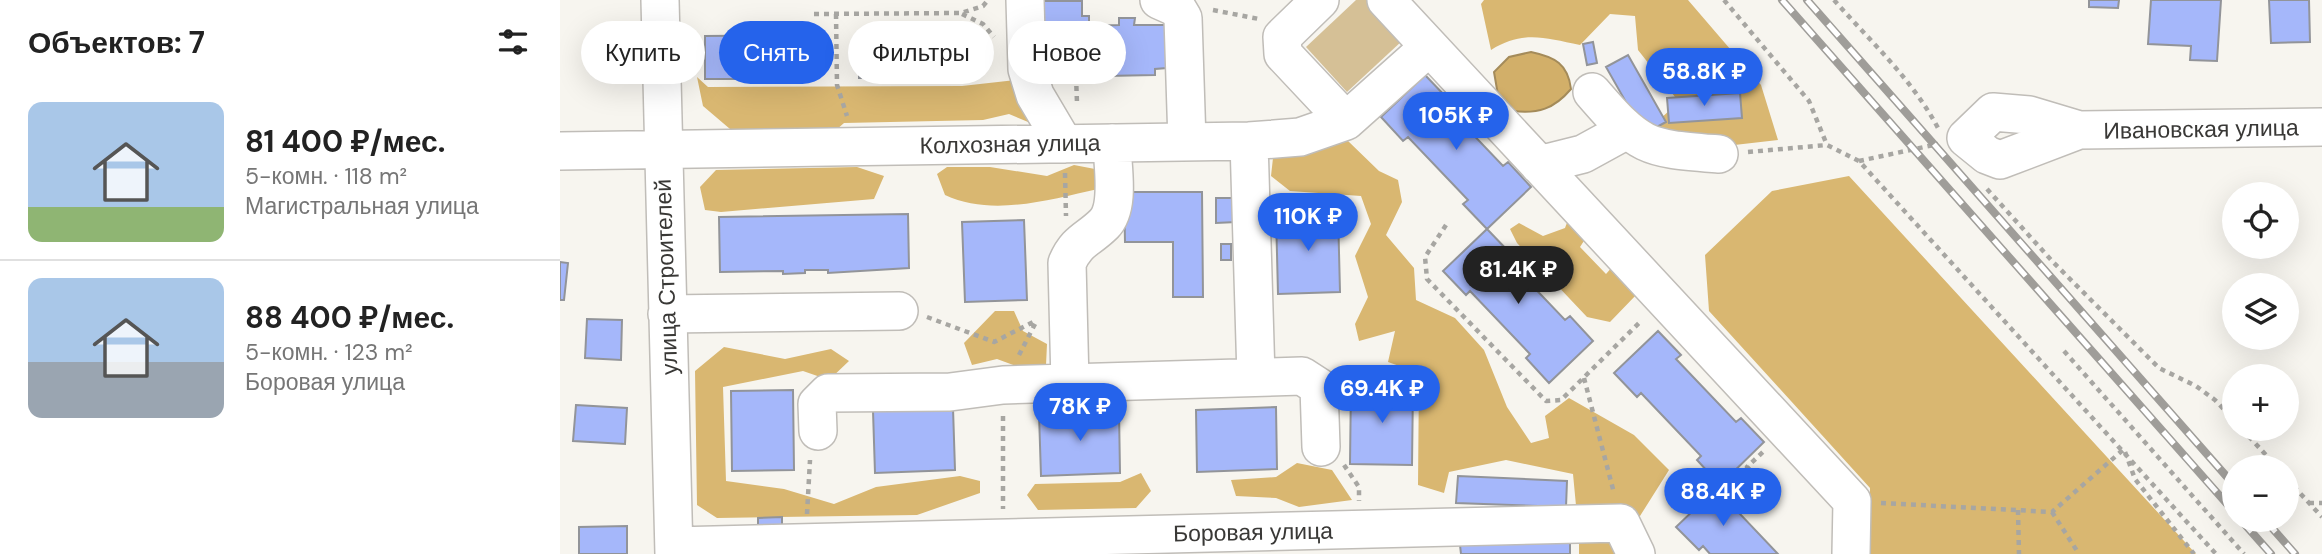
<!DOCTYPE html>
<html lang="ru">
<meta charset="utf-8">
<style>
:root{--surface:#fff;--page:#f6f6f6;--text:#222;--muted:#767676;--line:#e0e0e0;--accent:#2563eb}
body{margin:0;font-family:"DM Sans",sans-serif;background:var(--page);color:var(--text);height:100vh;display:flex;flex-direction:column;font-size:26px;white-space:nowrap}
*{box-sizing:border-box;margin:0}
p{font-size:23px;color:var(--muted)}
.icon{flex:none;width:38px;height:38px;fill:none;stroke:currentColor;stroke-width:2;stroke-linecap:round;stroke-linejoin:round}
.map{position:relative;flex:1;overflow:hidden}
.details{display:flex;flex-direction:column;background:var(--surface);width:560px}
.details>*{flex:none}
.top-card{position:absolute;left:21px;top:21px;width:665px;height:63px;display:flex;gap:14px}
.tools{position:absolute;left:1662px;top:182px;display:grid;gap:14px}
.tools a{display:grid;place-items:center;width:77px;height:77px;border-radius:50%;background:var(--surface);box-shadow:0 7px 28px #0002;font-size:35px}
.price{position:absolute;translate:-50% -60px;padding:0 16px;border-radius:24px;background:var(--accent);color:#fff;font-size:23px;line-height:46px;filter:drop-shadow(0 2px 4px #0008)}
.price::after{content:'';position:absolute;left:50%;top:42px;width:21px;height:16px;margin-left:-10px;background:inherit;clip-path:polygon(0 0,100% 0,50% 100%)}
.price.selected{background:#222;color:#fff}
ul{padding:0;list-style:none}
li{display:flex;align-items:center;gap:21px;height:175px;padding:0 28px}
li+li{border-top:2px solid var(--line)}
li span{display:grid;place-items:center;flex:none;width:196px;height:140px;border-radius:14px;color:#555}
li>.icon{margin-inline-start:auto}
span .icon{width:84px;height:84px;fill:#fffc;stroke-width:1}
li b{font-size:30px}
h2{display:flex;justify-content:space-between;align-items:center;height:84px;padding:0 28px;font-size:30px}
.tag{padding:0 24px;border-radius:32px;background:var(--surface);box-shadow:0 7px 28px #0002;font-size:24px;line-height:63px}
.tag.selected{background:var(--accent);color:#fff}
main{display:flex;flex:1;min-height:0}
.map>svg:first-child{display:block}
</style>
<main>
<section class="details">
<h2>Объектов: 7<svg class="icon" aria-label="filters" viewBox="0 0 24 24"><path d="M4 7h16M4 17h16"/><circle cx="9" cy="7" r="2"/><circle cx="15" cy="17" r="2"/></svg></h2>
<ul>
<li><span style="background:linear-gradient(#a9c7e8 75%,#8fb573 0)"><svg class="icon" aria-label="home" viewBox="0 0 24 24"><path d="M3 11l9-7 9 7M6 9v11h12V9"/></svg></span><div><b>81 400 ₽/мес.</b><p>5-комн. · 118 m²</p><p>Магистральная улица</p></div></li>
<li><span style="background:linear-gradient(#a9c7e8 60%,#9aa5b1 0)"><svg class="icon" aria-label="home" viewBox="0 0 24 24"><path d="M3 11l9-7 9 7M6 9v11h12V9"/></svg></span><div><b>88 400 ₽/мес.</b><p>5-комн. · 123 m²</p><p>Боровая улица</p></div></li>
</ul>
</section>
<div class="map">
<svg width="1762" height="554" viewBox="0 0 1762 554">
<rect width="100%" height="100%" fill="#f7f5ef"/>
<path fill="#d5c096" d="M796 0H806L843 40 787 92 746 47Z"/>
<path fill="#d9b771" d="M924 0H1128L1201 85 1218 140 1157 147 1091 127 1119 102 1078 50 1075 16 1050 14 1020 45C984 38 964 30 931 50L921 4Z
M137 77 148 87 402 86 464 79 485 129 449 114 423 120 284 123 267 138 236 131 170 129 143 106Z
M788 141 819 171 838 180 842 202 826 235 854 268 856 300 895 318 924 350 947 407 971 443 989 438 985 416 1009 398 1074 435 1109 470 1080 516H1017L1013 474 946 460 889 472 884 493 858 485 859 373 828 362 835 331 799 341 795 324 808 297 795 256 811 224 801 196 730 191 711 176 713 158 747 154Z
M514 165 535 169 538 189C488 200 432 217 385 195L377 174 387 167H430L487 176Z
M297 167 324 176 314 199 161 212 145 210 140 187 156 170Z
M1289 176 1636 554H1310V488L1149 311 1145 255 1212 191Z
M1011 212 1031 230 1020 247 1046 274 1053 266 1078 293 1050 322 1027 317 957 243 950 229 959 223 983 236 1005 228Z
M435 311H454L463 331 487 344 486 365 459 367 437 359 412 365 404 343Z
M164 347 225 359 271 349 289 361 269 380 243 371 163 387 166 481 224 489 274 504 316 487 400 476 420 481V493L357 515 157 518 137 505 135 371Z
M737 463 772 470 792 500 739 507 716 498 676 496 671 480 716 477Z
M581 473 591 491 576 508 478 510 467 495 475 484 560 482Z
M1068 533 1085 554H1019V540Z"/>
<path fill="#d2af69" stroke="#a48b5a" stroke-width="2" d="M971 52C995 57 1008 64 1011 89 994 109 978 114 953 111L938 95 934 72 949 57Z"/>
<path fill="#a5b7fa" stroke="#929499" stroke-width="2" d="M1529 0H1559L1558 8 1529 7Z
M1591 0H1661L1657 61 1630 60 1631 46 1588 44Z
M1709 0H1749L1750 42 1711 43Z
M482 1H522V16H529V26L559 25V18H575L574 25H607V68L595 69V75L495 77V70H484Z
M299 34H410V77L299 78Z
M256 35V79H145V36Z
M1033 42 1037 63 1027 65 1023 44Z
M1068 55 1106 122 1084 134 1046 67Z
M865 75 888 99 883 103 943 166 948 162 971 187 927 229 903 204 908 200 848 137 843 141 821 117Z
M1180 93 1182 118 1109 123 1107 98Z
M564 192H642L643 297H613V242H565Z
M656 198H675L676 222 656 223Z
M778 212 780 292 718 294 716 214Z
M348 214 349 268 268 273V270H245V273L223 274V271L160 272 159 217Z
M464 220 467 300 405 302 402 222Z
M927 229 950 253 945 257 1005 320 1010 316 1033 341 989 383 966 358 970 354 910 291 906 295 883 271Z
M661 244H671V260H661Z
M0 262 8 263 4 300H0Z
M27 319 62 320 61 360 25 358Z
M1098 331 1121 355 1116 359 1176 422 1181 418 1204 442 1160 485 1137 460 1141 456 1081 393 1077 397 1054 373Z
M791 384 853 385 852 465 790 464Z
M233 390 234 470 172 471 171 391Z
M16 405 67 408 65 444 13 441Z
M716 407 717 469 637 472 636 410Z
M393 408 395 470 315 473 313 411Z
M559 411 560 473 481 476 479 414Z
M898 476 1007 481 1006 507 896 503Z
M1160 485 1183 508 1179 513 1218 554H1150L1143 546 1139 550 1116 527Z
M222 517V531L198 532V518Z
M67 526V554H19V527Z
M1010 542V554H901L900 545Z"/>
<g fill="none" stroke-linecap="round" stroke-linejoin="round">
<defs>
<path id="minor" d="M100 0 114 554
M465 0 467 69 475 95 504 144
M599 0 617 8 623 18 627 142
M760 0 722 37 723 54 786 121
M826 0 1292 501 1291 554
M1032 92C1081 149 1086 148 1159 154
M1519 130 1440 160 1427 155 1406 138 1433 112 1469 115 1519 130 1762 127
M689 141 696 377
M0 151 689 141 740 137 786 121 869 47
M979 165 1023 154 1065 131
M107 314 339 311
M510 383 507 263C517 240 528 240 544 224 561 207 552 165 552 143
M258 431 257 404 268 393 390 392 443 385 742 376 759 387 761 447
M114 546 1061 523 1076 554"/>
</defs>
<use href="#minor" stroke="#c0bdb8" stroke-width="40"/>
<path stroke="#a7a6a2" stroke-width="4.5" stroke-dasharray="5 5" stroke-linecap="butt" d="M1164 0 1249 101 1267 145
M1274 0C1311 42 1352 79 1378 128
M653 10 699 19
M254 14 401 13 423 6 428 0
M276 14 277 85 287 116
M402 14 423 24 434 37
M516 76 517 103
M1188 152 1267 145 1299 161 1656 554
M1299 161 1378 144
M505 173 506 216
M1427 189 1493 262 1599 368 1636 386 1655 400 1675 421
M886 225 865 257 867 279 986 401 1001 400 1082 320
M367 317 434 342 475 321
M1504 351 1684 554
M459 355 476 322
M1024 378 1054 493
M443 416V509
M1682 429 1717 467
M784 465 799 487V501
M1727 479 1762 517
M1204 483 1187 467 1205 450
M1321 503 1492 512 1564 449 1575 479 1634 554
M1749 503H1762
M1458 510 1459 554
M1492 512 1519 554
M247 514 250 460"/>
<use href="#minor" stroke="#fff" stroke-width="37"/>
<defs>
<path id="rail" d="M1222 0 1675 513
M1247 0 1675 486
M1681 520 1711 554
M1705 520 1735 554"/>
</defs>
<use href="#rail" stroke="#9f9d99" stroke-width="8"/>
<use href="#rail" stroke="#fff" stroke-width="5" stroke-dasharray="16" stroke-linecap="butt"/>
</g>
<g text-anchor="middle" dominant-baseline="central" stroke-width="7" stroke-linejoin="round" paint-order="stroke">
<g font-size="23" fill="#393836" stroke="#fff">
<text transform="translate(1641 129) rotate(-1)">Ивановская улица</text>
<text transform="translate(450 144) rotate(-1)">Колхозная улица</text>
<text transform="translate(106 277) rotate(-92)">улица Строителей</text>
<text transform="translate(693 532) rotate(-1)">Боровая улица</text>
</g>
</g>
</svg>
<div class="tools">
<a><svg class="icon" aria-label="locate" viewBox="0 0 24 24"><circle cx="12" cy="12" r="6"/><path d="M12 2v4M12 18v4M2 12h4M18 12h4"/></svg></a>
<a><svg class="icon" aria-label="layers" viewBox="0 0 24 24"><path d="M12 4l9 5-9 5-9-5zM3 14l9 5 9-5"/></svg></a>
<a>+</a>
<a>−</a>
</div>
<b class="price" style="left:1144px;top:108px">58.8K ₽</b>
<b class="price" style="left:896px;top:152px">105K ₽</b>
<b class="price" style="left:748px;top:253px">110K ₽</b>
<b class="price selected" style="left:958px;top:306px">81.4K ₽</b>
<b class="price" style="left:822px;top:425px">69.4K ₽</b>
<b class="price" style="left:520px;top:443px">78K ₽</b>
<b class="price" style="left:1163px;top:528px">88.4K ₽</b>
<div class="top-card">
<a class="tag">Купить</a>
<a class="tag selected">Снять</a>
<a class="tag">Фильтры</a>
<a class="tag">Новое</a>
</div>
</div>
</main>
